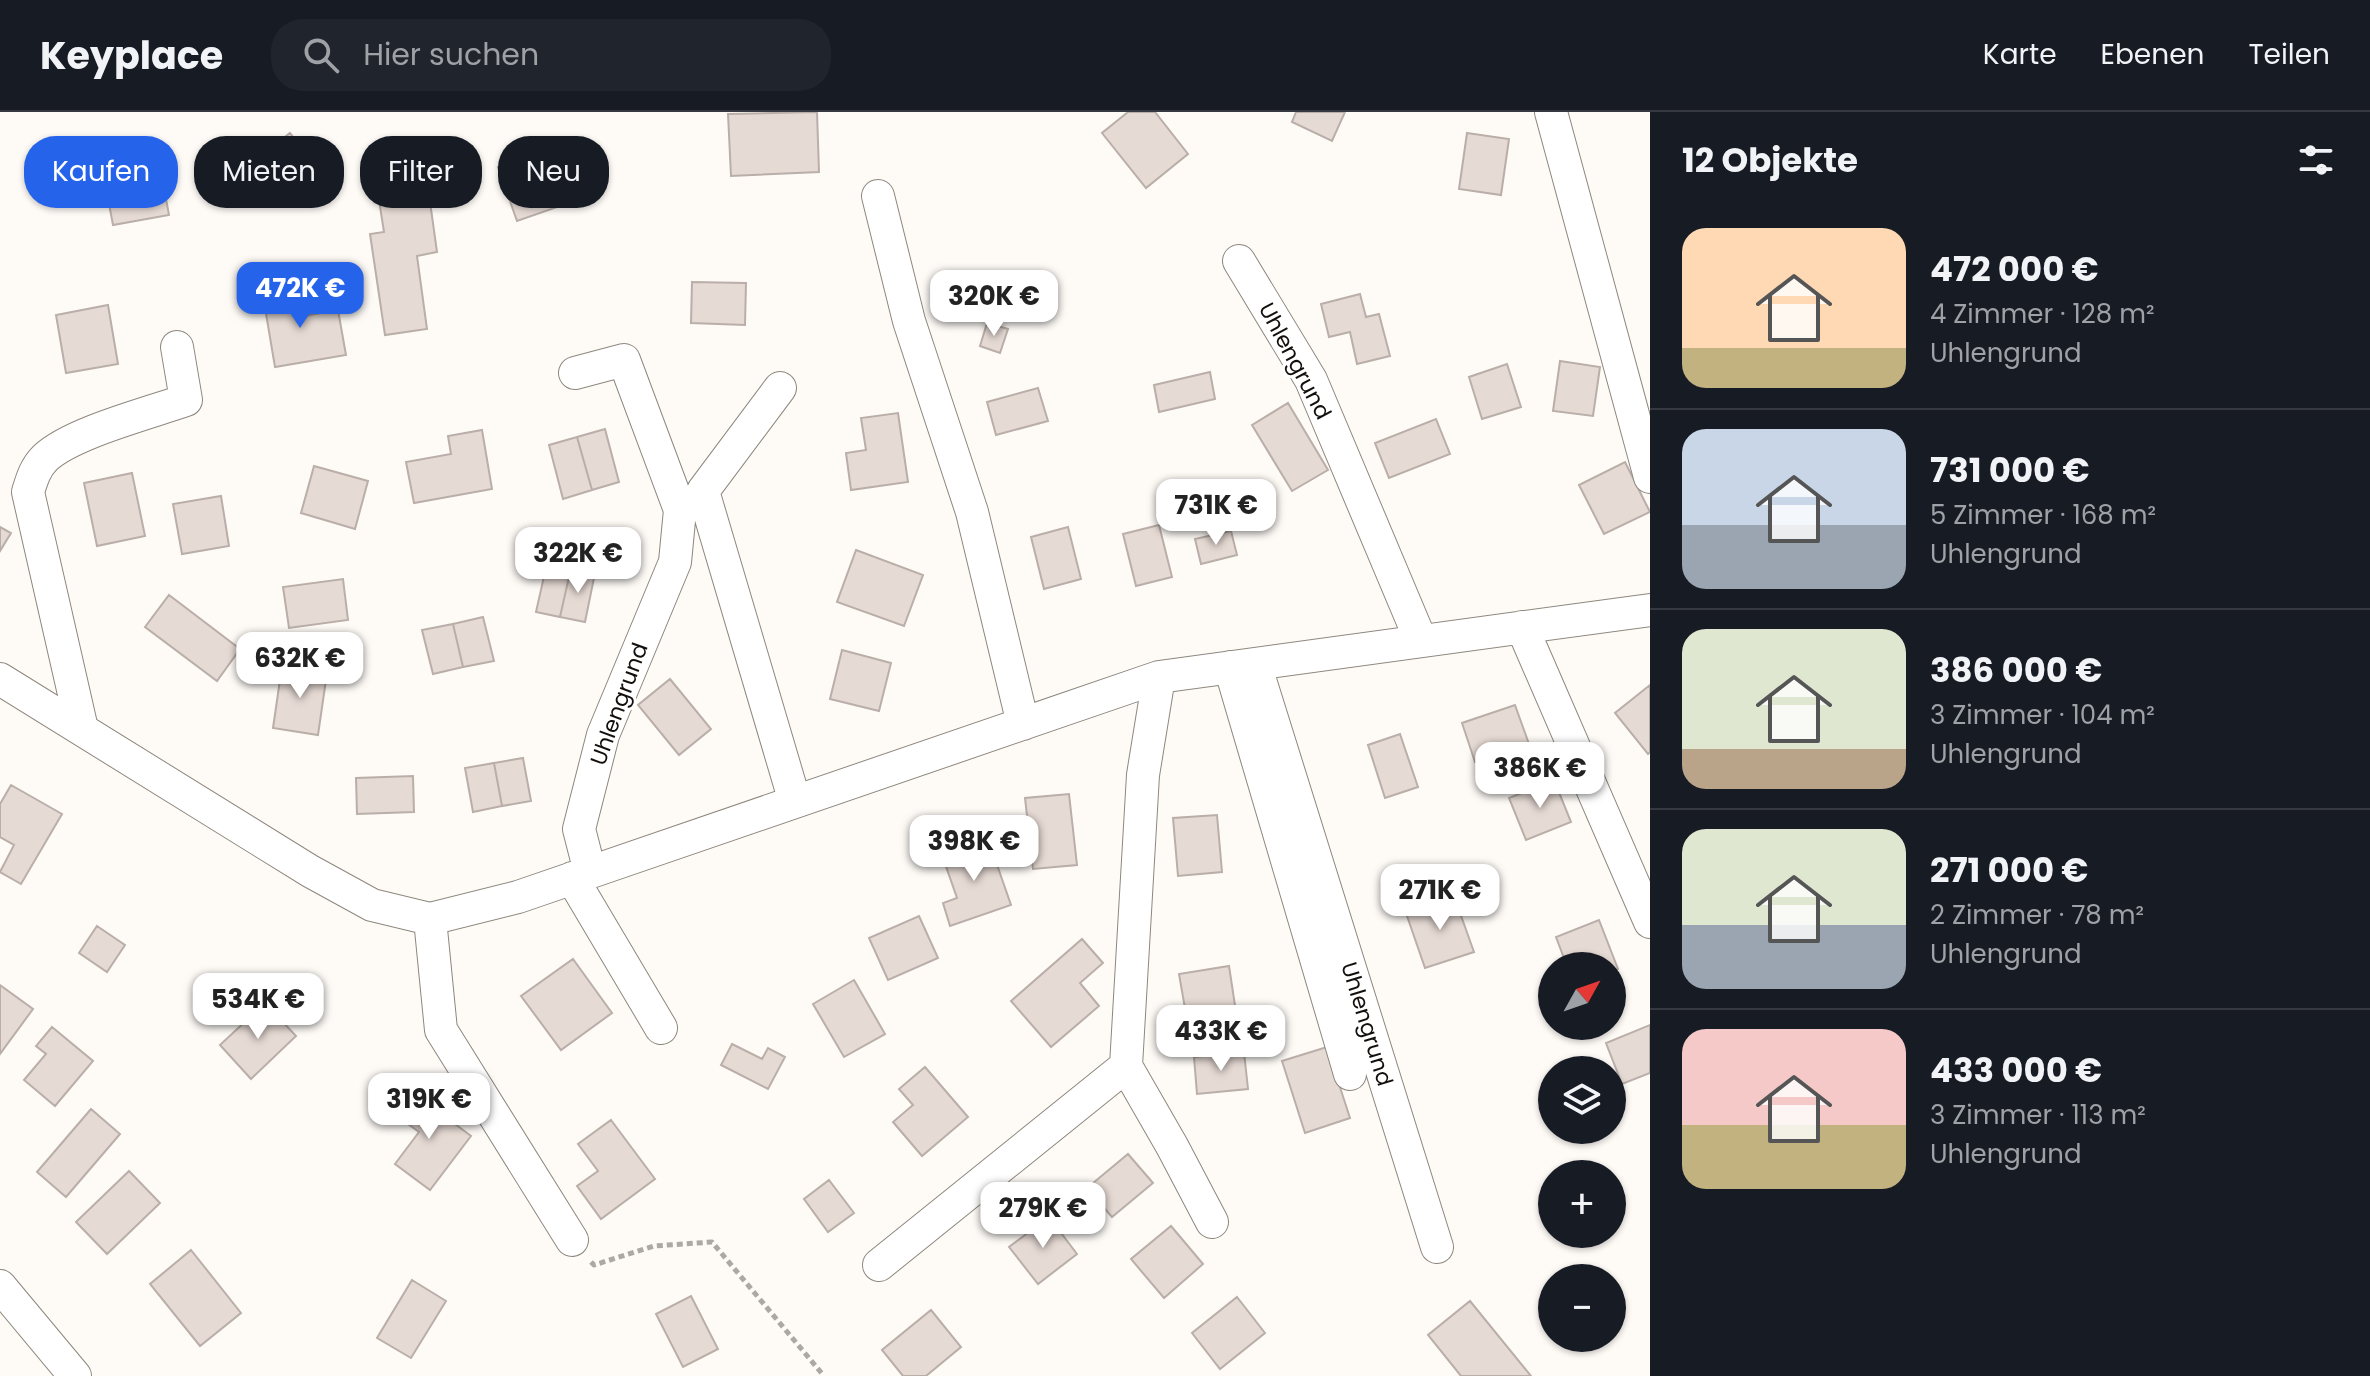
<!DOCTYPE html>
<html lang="de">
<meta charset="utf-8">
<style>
:root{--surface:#171b24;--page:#20242c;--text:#f1f3f6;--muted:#9ea1a6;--line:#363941;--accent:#2563eb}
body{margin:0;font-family:Poppins,sans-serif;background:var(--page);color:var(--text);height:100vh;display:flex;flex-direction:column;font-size:30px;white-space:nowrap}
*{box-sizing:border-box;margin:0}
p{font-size:26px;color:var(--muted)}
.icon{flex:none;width:44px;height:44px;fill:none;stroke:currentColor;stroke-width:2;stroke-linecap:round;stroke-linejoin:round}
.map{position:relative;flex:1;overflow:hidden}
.panel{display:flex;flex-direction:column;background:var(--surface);width:720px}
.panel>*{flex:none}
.top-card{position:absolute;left:24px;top:24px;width:760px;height:72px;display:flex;gap:16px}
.needle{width:52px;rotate:50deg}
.fabs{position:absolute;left:1538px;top:840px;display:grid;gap:16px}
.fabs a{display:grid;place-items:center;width:88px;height:88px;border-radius:50%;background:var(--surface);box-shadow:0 2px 6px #0004;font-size:40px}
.price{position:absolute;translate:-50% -68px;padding:0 18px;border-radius:16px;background:#fff;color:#222;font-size:26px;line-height:52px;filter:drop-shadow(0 2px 4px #0008)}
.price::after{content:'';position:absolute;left:50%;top:48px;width:24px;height:18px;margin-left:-12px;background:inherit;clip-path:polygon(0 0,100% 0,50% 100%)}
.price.active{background:var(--accent);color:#fff}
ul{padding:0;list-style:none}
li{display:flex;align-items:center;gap:24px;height:200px;padding:0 32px}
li+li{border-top:2px solid var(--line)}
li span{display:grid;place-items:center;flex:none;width:224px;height:160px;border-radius:24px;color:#555}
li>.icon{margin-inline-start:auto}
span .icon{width:96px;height:96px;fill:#fffc;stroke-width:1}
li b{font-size:34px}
h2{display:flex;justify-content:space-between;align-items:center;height:96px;padding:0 32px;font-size:34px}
.chip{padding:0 28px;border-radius:32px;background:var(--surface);box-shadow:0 2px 6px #0004;font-size:28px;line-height:72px}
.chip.active{background:var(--accent);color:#fff}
header{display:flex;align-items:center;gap:48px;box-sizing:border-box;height:112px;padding:0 40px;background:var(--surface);border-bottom:2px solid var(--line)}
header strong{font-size:38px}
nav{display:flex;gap:44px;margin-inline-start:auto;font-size:28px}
.search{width:560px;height:72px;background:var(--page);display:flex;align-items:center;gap:20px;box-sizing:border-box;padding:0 28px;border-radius:32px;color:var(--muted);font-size:30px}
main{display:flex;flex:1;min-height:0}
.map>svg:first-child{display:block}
</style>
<header>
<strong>Keyplace</strong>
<div class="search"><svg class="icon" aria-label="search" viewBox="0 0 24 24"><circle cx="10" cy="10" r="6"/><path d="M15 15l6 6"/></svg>Hier suchen</div>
<nav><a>Karte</a><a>Ebenen</a><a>Teilen</a></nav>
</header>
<main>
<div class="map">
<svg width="1650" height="1264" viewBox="0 0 1650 1264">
<rect width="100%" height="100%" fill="#fefbf7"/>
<path fill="#e6dad4" stroke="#baaea8" stroke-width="2" d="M817 0 819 60 731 64 728 2Z
M1128 0H1155L1188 42 1146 76 1102 21Z
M1296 0H1345L1332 29 1292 10Z
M290 21 317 55 283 81 257 47Z
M1467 21 1509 27 1501 83 1459 77Z
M547 38 566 92 517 109 498 55Z
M159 49 169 103 113 113 103 60Z
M426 61 437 140 417 144 427 217 385 223 370 122 384 120 376 69Z
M692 170 746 171 745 213 691 211Z
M293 173 298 205 338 198 346 243 275 255 262 178Z
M1360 182 1366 205 1379 202 1390 244 1357 252 1350 220 1329 225 1321 192Z
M108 193 118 252 66 261 56 203Z
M987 211 1008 217 1000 241 980 234Z
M1560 249 1600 255 1593 304 1553 299Z
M1507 252 1521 295 1482 307 1469 265Z
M1210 260 1215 287 1159 300 1154 273Z
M1038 276 1048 309 996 323 987 290Z
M1288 291 1328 358 1292 379 1252 313Z
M898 301 908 370 851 378 846 341 866 338 861 306Z
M1436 307 1450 342 1389 366 1375 331Z
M605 317 619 370 592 378 577 325Z
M482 318 492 377 414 391 406 350 451 342 448 324Z
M577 325 592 378 563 387 549 333Z
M1625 350 1650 400 1604 422 1579 373Z
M314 354 368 369 355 417 301 401Z
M132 361 145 424 97 434 84 371Z
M221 384 229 434 182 442 173 392Z
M1159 413 1172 465 1136 474 1123 422Z
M0 415 11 421 0 439Z
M1068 415 1081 467 1044 477 1031 425Z
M1231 419 1237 443 1201 452 1195 427Z
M856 438 923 463 904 514 837 490Z
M547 451 571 456 560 505 536 500Z
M571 456 595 461 585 510 560 505Z
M343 467 348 508 289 516 283 475Z
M169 483 240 537 217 569 145 515Z
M483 505 494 549 463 555 453 512Z
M453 512 463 555 433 562 422 518Z
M842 538 891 551 879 599 830 587Z
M282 554 327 561 318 623 273 616Z
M670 567 711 617 679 643 638 593Z
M1650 573V640L1648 642 1615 601Z
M1515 593 1529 632 1475 650 1462 611Z
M1400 622 1418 675 1385 686 1368 633Z
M523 646 531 689 502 694 494 651Z
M494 651 502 694 473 700 465 656Z
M413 664 414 700 357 702 356 666Z
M1554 668 1571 710 1526 728 1509 686Z
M11 673 62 702 21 772 0 760 14 733 0 725V692Z
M1069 682 1077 753 1033 757 1025 686Z
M1217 703 1222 760 1178 764 1173 706Z
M988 727 1011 793 950 814 943 791 957 786 942 743Z
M1454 784 1474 840 1425 856 1406 801Z
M919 804 938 846 888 868 869 826Z
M1599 808 1618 857 1612 860V854H1567L1556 825Z
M97 814 125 833 107 860 79 841Z
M1082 827 1103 851 1080 871 1099 894 1051 935 1011 889Z
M573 847 612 901 561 938 521 884Z
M1229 854 1236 900 1187 908 1179 862Z
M854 868 885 922 844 945 813 892Z
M0 873 33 897 0 942Z
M265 891 296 924 251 967 220 933Z
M1650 913V961L1622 972 1606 931Z
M52 915 93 949 55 994 24 968 46 942 36 934Z
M732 932 762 947 768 936 785 945 768 977 721 953Z
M1327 935 1350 1006 1305 1021 1282 949Z
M1244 940 1248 977 1197 982 1194 945Z
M925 955 968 1005 922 1044 893 1010 913 993 899 977Z
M411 979 471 1024 430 1078 395 1052 419 1020 393 1001Z
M91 997 120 1022 66 1085 37 1060Z
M611 1008 655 1067 601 1107 577 1074 598 1059 578 1032Z
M1128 1042 1153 1071 1112 1105 1087 1076Z
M129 1059 160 1091 107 1142 76 1110Z
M829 1068 854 1101 828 1120 804 1087Z
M1049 1105 1077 1142 1038 1172 1009 1135Z
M1171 1114 1203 1152 1164 1186 1131 1147Z
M191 1138 241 1201 200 1234 150 1172Z
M412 1168 446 1189 411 1246 377 1226Z
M691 1184 718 1237 683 1255 656 1202Z
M1237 1185 1265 1221 1220 1257 1192 1221Z
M1470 1189 1531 1264H1461L1428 1223Z
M931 1198 961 1235 926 1264H903L882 1238Z"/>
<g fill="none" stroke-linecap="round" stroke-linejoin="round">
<defs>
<path id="minor" d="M1551 0 1650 365
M878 84 909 209 972 400 1023 612
M1239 149 1311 268 1421 529
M575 261 624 248 680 398 675 450 603 623 579 717 590 760
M780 276 703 379 795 690
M1522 515 1650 810
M1255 552 1437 1135
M1230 555 1350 962
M1159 565 1143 663 1126 954 1172 1034 1212 1110
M0 567 310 759 372 793 430 807 518 785 1159 565 1650 498
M82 617 28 380C32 367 35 356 45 346 71 321 149 301 186 288L177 235
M572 766 661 916
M430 807 441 918 572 1128
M879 1153 1126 954
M0 1174 75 1264"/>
</defs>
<use href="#minor" stroke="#8e877e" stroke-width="34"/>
<path stroke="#aca9a5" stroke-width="5" stroke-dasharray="6 4" stroke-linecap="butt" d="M591 1150 594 1153 654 1134 712 1130 824 1264"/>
<use href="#minor" stroke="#fff" stroke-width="32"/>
</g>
<g text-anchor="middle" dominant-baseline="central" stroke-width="6" stroke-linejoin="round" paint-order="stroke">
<g font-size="22" fill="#120f0c" stroke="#fff">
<text transform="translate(1295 249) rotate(62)">Uhlengrund</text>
<text transform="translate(619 592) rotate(-70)">Uhlengrund</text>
<text transform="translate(1367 912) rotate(73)">Uhlengrund</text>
</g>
</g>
</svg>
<div class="fabs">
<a><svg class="needle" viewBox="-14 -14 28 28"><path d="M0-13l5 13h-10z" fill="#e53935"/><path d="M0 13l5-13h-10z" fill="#9ea1a6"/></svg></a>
<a><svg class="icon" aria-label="layers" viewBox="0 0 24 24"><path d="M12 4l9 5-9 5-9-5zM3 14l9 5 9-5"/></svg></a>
<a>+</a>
<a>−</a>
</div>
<b class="price active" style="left:300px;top:218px">472K €</b>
<b class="price" style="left:994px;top:226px">320K €</b>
<b class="price" style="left:1216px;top:435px">731K €</b>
<b class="price" style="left:578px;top:483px">322K €</b>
<b class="price" style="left:300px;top:588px">632K €</b>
<b class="price" style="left:1540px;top:698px">386K €</b>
<b class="price" style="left:974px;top:771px">398K €</b>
<b class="price" style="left:1440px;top:820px">271K €</b>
<b class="price" style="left:258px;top:929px">534K €</b>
<b class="price" style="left:1221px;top:961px">433K €</b>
<b class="price" style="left:429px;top:1029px">319K €</b>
<b class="price" style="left:1043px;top:1138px">279K €</b>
<div class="top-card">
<a class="chip active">Kaufen</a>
<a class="chip">Mieten</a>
<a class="chip">Filter</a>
<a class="chip">Neu</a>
</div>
</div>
<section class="panel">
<h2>12 Objekte<svg class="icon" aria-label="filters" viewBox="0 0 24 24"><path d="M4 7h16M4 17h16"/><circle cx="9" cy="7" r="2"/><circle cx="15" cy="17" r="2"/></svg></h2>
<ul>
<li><span style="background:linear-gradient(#ffd9b3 75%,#c2b280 0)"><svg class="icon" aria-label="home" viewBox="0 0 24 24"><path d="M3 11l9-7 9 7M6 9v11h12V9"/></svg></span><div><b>472 000 €</b><p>4 Zimmer · 128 m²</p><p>Uhlengrund</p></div></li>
<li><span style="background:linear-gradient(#c9d6e8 60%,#9aa5b1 0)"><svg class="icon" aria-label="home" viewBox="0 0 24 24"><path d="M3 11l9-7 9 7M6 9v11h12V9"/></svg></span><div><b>731 000 €</b><p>5 Zimmer · 168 m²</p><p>Uhlengrund</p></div></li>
<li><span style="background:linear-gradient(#dfe7d0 75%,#b9a48a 0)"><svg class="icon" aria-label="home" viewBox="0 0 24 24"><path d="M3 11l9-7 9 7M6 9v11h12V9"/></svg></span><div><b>386 000 €</b><p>3 Zimmer · 104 m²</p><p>Uhlengrund</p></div></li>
<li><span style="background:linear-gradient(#dfe7d0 60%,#9aa5b1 0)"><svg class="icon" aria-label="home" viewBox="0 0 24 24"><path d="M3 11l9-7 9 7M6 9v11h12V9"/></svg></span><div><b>271 000 €</b><p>2 Zimmer · 78 m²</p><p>Uhlengrund</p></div></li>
<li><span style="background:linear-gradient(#f6c9c9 60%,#c2b280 0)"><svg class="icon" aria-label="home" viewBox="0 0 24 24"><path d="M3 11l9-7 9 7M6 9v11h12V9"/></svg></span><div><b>433 000 €</b><p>3 Zimmer · 113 m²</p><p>Uhlengrund</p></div></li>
</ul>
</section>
</main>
